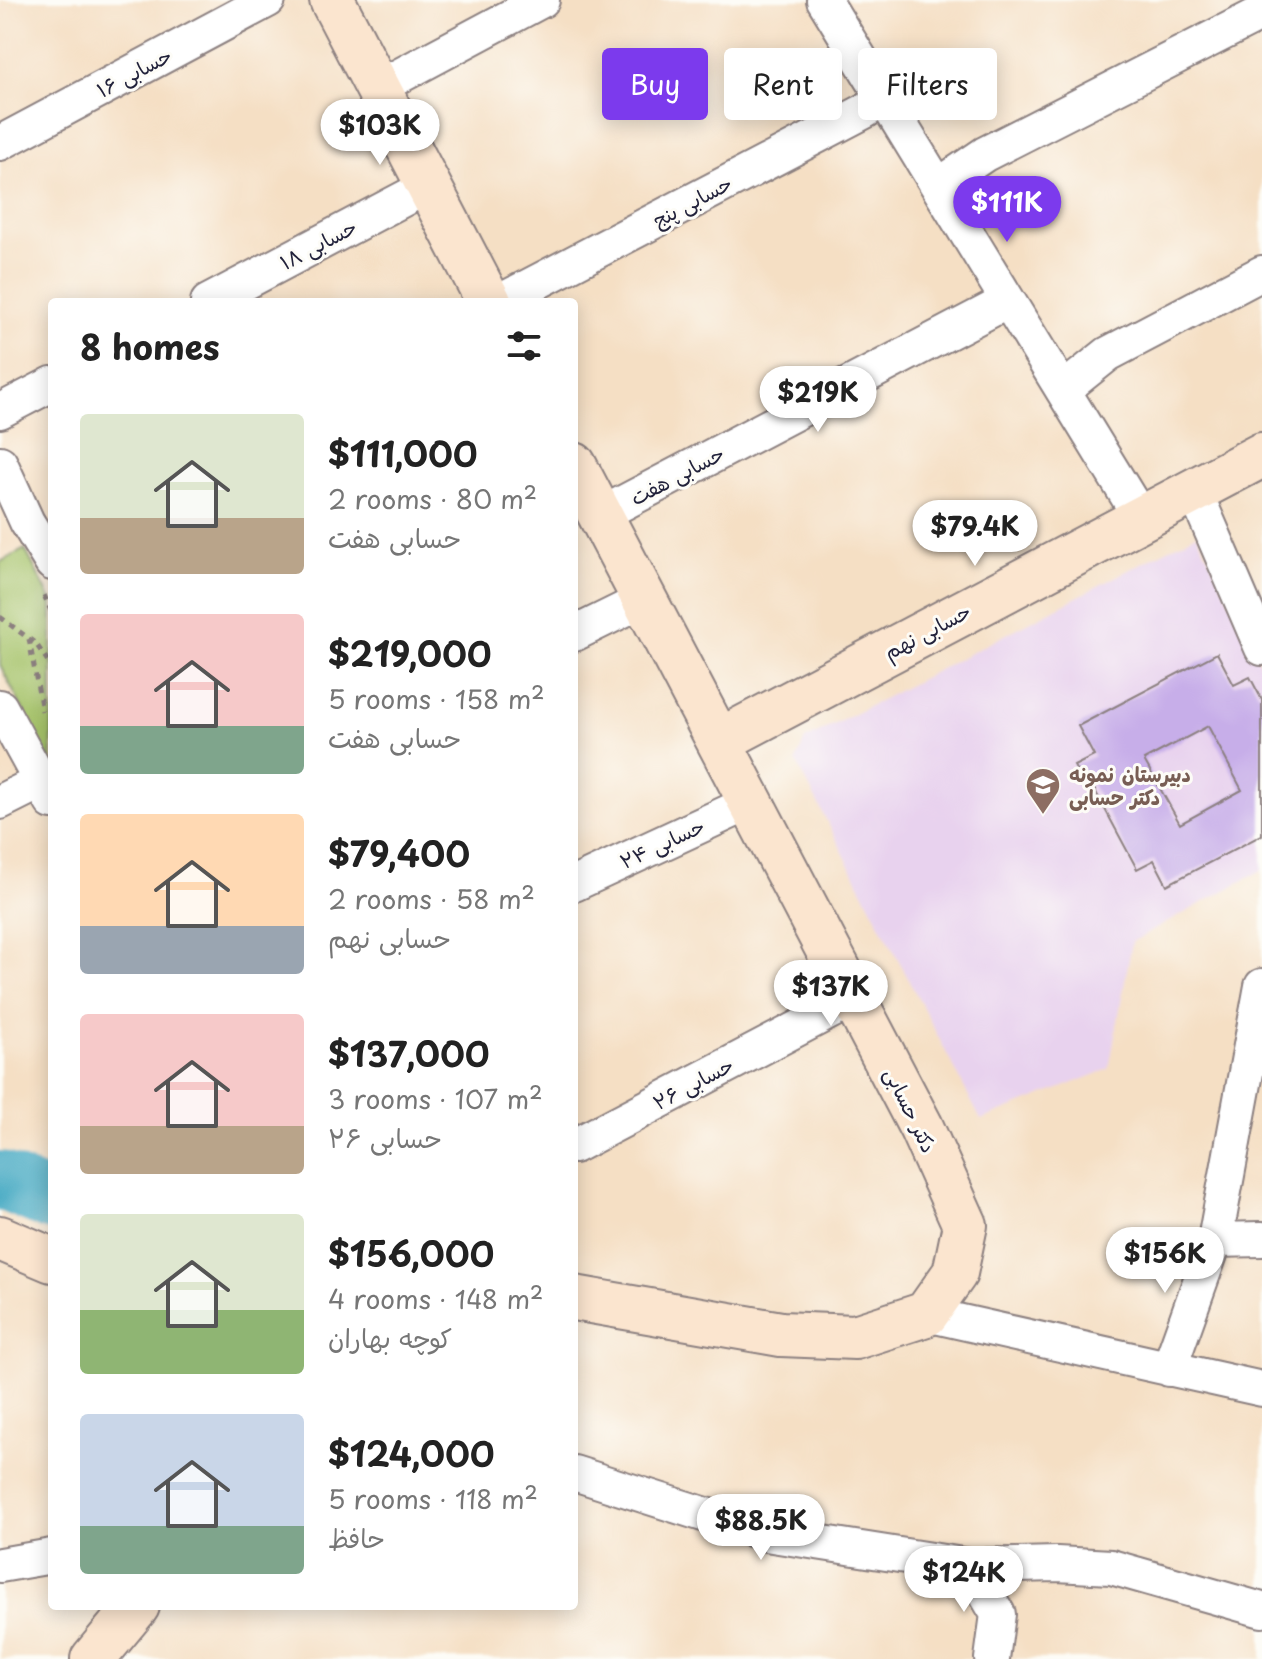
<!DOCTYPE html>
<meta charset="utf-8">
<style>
:root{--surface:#fff;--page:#f6f6f6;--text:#222;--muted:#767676;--accent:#7c3aed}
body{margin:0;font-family:"Playpen Sans","Playpen Sans Arabic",sans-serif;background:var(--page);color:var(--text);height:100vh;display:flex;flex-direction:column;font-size:30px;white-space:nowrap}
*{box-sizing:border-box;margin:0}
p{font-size:26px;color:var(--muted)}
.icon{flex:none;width:44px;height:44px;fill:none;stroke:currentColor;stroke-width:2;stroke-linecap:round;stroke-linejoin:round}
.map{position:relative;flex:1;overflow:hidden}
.panel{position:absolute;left:48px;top:298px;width:530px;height:1312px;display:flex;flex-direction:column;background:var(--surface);border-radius:8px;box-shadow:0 4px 20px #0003}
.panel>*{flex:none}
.banner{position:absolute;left:602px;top:48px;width:540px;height:72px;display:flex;gap:16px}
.price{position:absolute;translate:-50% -68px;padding:0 18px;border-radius:28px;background:#fff;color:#222;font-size:26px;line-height:52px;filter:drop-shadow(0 2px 4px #0008)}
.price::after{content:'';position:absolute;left:50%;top:48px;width:24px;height:18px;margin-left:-12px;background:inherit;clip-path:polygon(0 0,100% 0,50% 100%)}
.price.active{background:var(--accent);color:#fff}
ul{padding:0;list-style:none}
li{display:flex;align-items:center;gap:24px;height:200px;padding:0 32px}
li span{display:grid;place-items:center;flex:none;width:224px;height:160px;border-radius:8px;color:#555}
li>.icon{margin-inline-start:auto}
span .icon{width:96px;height:96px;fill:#fffc;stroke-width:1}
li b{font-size:34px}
h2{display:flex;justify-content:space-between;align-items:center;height:96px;padding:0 32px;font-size:34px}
.chip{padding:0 28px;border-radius:8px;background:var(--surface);box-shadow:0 4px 20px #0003;font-size:28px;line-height:72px}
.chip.active{background:var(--accent);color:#fff}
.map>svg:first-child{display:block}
</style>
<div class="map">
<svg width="1262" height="1659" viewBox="0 0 1262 1659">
<rect width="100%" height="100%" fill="#fdfcf7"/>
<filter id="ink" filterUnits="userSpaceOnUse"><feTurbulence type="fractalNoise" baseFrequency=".0125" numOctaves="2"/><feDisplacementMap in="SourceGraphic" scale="16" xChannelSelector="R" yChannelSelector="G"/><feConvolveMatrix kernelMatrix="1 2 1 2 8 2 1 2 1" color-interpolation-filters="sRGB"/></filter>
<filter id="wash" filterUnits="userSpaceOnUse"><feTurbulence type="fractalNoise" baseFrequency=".006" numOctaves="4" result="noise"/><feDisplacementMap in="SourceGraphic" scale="32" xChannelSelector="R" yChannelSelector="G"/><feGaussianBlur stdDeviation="1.8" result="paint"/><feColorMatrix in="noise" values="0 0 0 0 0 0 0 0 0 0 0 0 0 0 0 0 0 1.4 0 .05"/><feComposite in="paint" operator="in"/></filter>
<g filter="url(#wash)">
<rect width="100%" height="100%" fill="#f5dfc4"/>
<path fill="#e8d2ee" d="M1197 534 1262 668V870L1132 942 1109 1069 981 1120 796 761 805 740Z"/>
<path fill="#a5c269" stroke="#647252" stroke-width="2" d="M25 549 52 602V767L0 665V562Z"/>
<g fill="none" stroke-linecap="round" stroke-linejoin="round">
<path stroke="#42a8c2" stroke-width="58" d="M0 1180 52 1202"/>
</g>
<g id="blocks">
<path fill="#c7aee9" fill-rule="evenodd" d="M1217 653 1234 685 1250 677 1262 700V835L1167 885 1154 860 1137 869 1091 783 1085 786 1074 766 1094 756 1078 726ZM1208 726 1242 790 1180 824 1144 760Z"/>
</g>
</g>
<g filter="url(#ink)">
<use href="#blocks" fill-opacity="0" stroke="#8c8080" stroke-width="2"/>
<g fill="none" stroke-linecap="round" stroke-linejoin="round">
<defs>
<path id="street" d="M824 0 1141 518
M377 88 542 0
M0 143 268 0
M938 186 985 154 1262 13
M208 302 428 186
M499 302 865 111 884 98
M1063 390 1108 354 1262 273
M0 411 52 384
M0 463 27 522 52 563
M1194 490 1262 648
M600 515 1008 301
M574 634 645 599
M0 707 52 802
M0 802 40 782
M574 884 751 802
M574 1146 854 999
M1215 1240 1262 1239
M926 1314 1262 1389
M1169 1369 1215 1240 1262 986
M574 1473 766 1534 969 1566 1057 1564 1111 1567 1262 1610
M0 1565 52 1556
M969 1566 998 1614 992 1659"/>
<path id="secondary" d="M332 0 489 302
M574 465 921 1127 965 1225 955 1273 926 1314 855 1337 781 1334 574 1298
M719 741 1262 455
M0 1238 52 1260
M93 1659 137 1606"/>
</defs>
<use href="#street" stroke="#8c8080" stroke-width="38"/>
<use href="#secondary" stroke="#8c8080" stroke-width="48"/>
<path stroke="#8c8080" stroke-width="5" stroke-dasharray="6 6" stroke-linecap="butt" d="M44 595 52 613
M0 617 36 644 52 667
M29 639 42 711"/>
<use href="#street" stroke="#fff" stroke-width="34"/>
<use href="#secondary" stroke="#fbe5cf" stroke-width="44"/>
</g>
</g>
<defs>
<symbol id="school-pin" viewBox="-11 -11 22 30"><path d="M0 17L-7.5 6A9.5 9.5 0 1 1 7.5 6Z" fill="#8d6e63" stroke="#fdfcf7"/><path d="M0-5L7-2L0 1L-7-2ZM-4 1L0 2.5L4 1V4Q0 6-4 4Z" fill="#fff"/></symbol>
</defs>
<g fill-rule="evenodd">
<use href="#school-pin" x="1023" y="765" width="40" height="54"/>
</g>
<g text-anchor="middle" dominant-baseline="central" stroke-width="6" stroke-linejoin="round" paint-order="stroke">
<g font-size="20" fill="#22223b" stroke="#fdfcf7">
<text transform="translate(134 72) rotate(-28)">حسابی ۱۶</text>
<text transform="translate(692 201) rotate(-28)">حسابی پنج</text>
<text transform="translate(318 244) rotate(-28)">حسابی ۱۸</text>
<text transform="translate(677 475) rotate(-28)">حسابی هفت</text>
<text transform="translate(927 631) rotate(-28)">حسابی نهم</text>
<text transform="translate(662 843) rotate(-25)">حسابی ۲۴</text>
<text transform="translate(693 1083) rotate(-28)">حسابی ۲۶</text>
<text transform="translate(911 1110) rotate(64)">دکتر حسابی</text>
</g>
<g font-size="20" font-weight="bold" fill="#785e54" stroke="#fdfcf7" text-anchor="start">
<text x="1069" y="774">دبیرستان نمونه<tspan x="1069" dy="23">دکتر حسابی</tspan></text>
</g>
</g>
</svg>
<b class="price" style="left:380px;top:167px">$103K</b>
<b class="price active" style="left:1007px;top:244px">$111K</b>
<b class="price" style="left:818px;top:434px">$219K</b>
<b class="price" style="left:975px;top:568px">$79.4K</b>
<b class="price" style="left:831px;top:1028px">$137K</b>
<b class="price" style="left:1165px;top:1295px">$156K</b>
<b class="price" style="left:761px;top:1562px">$88.5K</b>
<b class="price" style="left:964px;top:1614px">$124K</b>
<div class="banner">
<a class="chip active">Buy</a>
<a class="chip">Rent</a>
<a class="chip">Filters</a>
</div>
<section class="panel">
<h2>8 homes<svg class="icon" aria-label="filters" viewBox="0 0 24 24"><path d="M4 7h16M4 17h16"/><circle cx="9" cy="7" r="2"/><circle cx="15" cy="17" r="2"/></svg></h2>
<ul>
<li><span style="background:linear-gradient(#dfe7d0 65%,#b9a48a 0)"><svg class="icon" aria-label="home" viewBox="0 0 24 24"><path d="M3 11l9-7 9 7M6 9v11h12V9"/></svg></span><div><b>$111,000</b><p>2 rooms · 80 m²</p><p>حسابی هفت</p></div></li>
<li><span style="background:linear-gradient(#f6c9c9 70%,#7fa58c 0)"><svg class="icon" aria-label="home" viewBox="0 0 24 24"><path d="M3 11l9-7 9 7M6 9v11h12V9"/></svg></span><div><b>$219,000</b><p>5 rooms · 158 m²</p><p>حسابی هفت</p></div></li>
<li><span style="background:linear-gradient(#ffd9b3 70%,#9aa5b1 0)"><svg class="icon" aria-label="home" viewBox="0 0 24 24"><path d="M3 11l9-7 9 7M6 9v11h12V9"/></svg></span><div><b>$79,400</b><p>2 rooms · 58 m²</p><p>حسابی نهم</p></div></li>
<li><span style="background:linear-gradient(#f6c9c9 70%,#b9a48a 0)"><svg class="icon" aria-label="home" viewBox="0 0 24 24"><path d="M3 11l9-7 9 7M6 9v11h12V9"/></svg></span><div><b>$137,000</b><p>3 rooms · 107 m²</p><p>حسابی ۲۶</p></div></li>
<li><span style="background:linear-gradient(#dfe7d0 60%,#8fb573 0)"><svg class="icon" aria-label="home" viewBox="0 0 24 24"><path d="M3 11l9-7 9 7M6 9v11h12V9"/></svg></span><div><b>$156,000</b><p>4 rooms · 148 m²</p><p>کوچه بهاران</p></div></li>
<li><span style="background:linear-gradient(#c9d6e8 70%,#7fa58c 0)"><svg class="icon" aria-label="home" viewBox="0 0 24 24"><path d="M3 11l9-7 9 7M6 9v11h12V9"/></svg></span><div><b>$124,000</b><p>5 rooms · 118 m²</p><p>حافظ</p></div></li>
</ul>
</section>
</div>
